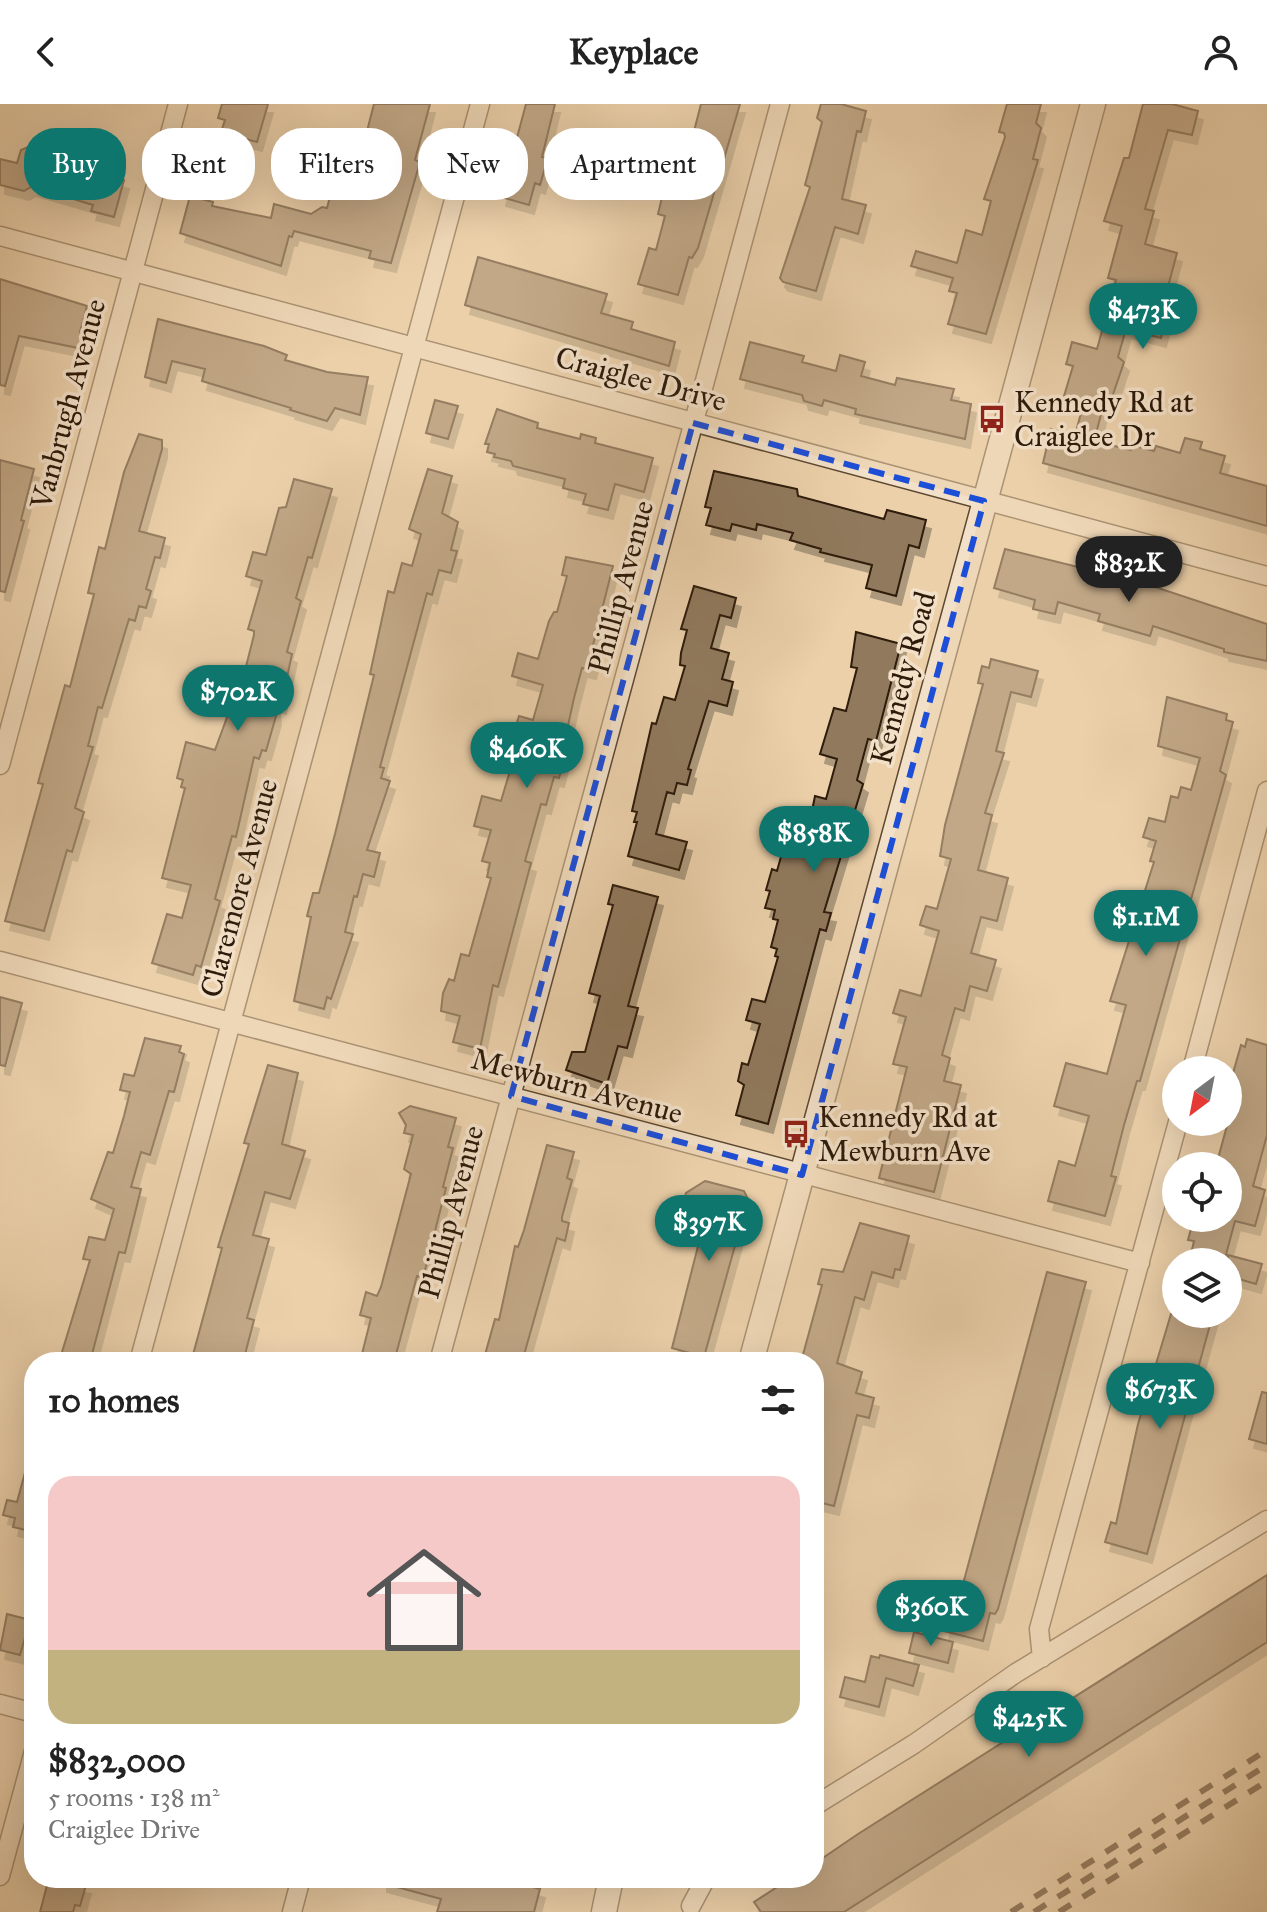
<!DOCTYPE html>
<meta charset="utf-8">
<style>
:root{--surface:#fff;--page:#f6f6f6;--text:#222;--muted:#767676;--line:#e0e0e0;--accent:#0f766e}
body{margin:0;font-family:"IM FELL Great Primer",serif;background:var(--page);color:var(--text);height:100vh;display:flex;flex-direction:column;font-size:30px;white-space:nowrap}
*{box-sizing:border-box;margin:0}
p{font-size:26px;color:var(--muted)}
.icon{flex:none;width:44px;height:44px;fill:none;stroke:currentColor;stroke-width:2;stroke-linecap:round;stroke-linejoin:round}
.map{position:relative;flex:1;overflow:hidden}
.sheet{position:absolute;left:24px;top:1248px;width:800px;height:536px;display:flex;flex-direction:column;background:var(--surface);border-radius:32px;box-shadow:0 8px 32px #0002}
.sheet>*{flex:none}
.banner{position:absolute;left:24px;top:24px;width:800px;height:72px;display:flex;gap:16px}
.needle{width:52px;rotate:212deg}
.fabs{position:absolute;left:1162px;top:952px;display:grid;gap:16px}
.fabs a{display:grid;place-items:center;width:80px;height:80px;border-radius:50%;background:var(--surface);box-shadow:0 8px 32px #0002;font-size:40px}
.price{position:absolute;translate:-50% -68px;padding:0 18px;border-radius:28px;background:var(--accent);color:#fff;font-size:26px;line-height:52px;filter:drop-shadow(0 2px 4px #0008)}
.price::after{content:'';position:absolute;left:50%;top:48px;width:24px;height:18px;margin-left:-12px;background:inherit;clip-path:polygon(0 0,100% 0,50% 100%)}
.price.active{background:#222;color:#fff}
ul{padding:0;list-style:none}
li{display:grid;align-content:center;gap:16px;height:424px;padding:0 24px}
li+li{border-top:2px solid var(--line)}
li span{display:grid;place-items:center;height:248px;border-radius:24px;color:#555}
li>.icon{margin-inline-start:auto}
span .icon{width:144px;height:144px;fill:#fffc;stroke-width:1}
li b{font-size:34px}
h2{display:flex;justify-content:space-between;align-items:center;height:96px;padding:0 24px;font-size:34px}
.pill{padding:0 28px;border-radius:32px;background:var(--surface);box-shadow:0 8px 32px #0002;font-size:28px;line-height:72px}
.pill.active{background:var(--accent);color:#fff}
header{display:flex;justify-content:space-between;align-items:center;height:104px;padding:0 24px;background:var(--surface);font-size:36px;font-weight:700}
.map>svg:first-child{display:block}
</style>
<header><svg class="icon" aria-label="back" viewBox="0 0 24 24"><path d="M15 5l-7 7 7 7"/></svg>Keyplace<svg class="icon" aria-label="person" viewBox="0 0 24 24"><circle cx="12" cy="8" r="4"/><path d="M4 21q1-7 8-7t8 7"/></svg></header>
<div class="map">
<svg width="1267" height="1808" viewBox="0 0 1267 1808">
<defs>
<filter id="shadow"><feDropShadow dx="5" dy="9" stdDeviation="0" flood-color="#0004"/></filter>
</defs>
<rect width="100%" height="100%" fill="#ebd0aa"/>
<filter id="stains"><feTurbulence type="fractalNoise" baseFrequency=".0025" numOctaves="4"/><feColorMatrix values="0 0 0 0 .2 0 0 0 0 .09 0 0 0 0 .02 0 0 0 .5 -.17"/></filter>
<radialGradient id="worn" r=".72"><stop offset=".6" stop-color="#630" stop-opacity="0"/><stop offset="1" stop-color="#630" stop-opacity=".3"/></radialGradient>
<path fill="#90795d" stroke="#2d1a09" stroke-width="2" filter="url(#shadow)" d="M222 0H268L257 38 221 28 225 16 218 14Z
M374 0H430L415 56 420 58 391 159 369 154 371 147 294 127 292 133 289 132 281 162 180 129 190 92 213 98 212 102 271 114 274 100 311 110 322 103 327 104 332 85 343 76 346 66 373 73 383 36 366 31Z
M526 0H555L542 53 548 54 540 81 535 79 529 101 501 93Z
M701 0H740L698 144 692 154 689 153 678 191 638 180 649 144 656 146 665 112 658 110 663 89 677 93Z
M821 0H841L866 7 861 28 857 27 842 95 866 101 858 130 835 123 816 187 783 178 780 174 810 83 805 81 822 18 817 14Z
M1007 0H1041L1036 19 1041 24 1033 55 1038 56 986 230 948 220 957 189 949 187 953 174 911 162 916 147 957 159 966 126 982 131 991 97 984 95 1005 33 1004 29 999 28Z
M1143 0H1172L1198 7 1192 31 1168 26 1145 105 1154 107 1145 140 1177 149 1166 190 1172 191 1161 234 1126 225 1118 253 1124 258 1120 270 1108 305 1103 303 1094 337 1131 346 1132 341 1154 347 1156 342 1180 349 1185 334 1202 338 1200 345 1225 352 1220 369 1267 382V422L1043 359 1051 325 1075 331 1084 298 1064 292 1073 262 1066 260 1067 257 1072 238 1097 245 1116 176 1108 174 1122 122 1104 117 1124 54H1129Z
M64 28 106 39 98 69 124 76 114 113 91 107 93 101 70 94 31 83 24 87 0 81V55L17 59 21 46 28 43 35 45 51 75Z
M478 153 607 190 601 209 633 218 631 225 675 238 669 262 465 201Z
M0 175 87 202 80 228 87 229 83 245 19 232 5 282 0 281Z
M158 215 264 242 287 251 285 256 327 268 368 273 360 311 335 304 327 317 290 306 291 304 202 277 205 265 172 257 166 279 145 273Z
M750 238 804 252 802 258 836 267 840 251 865 258 861 272 895 281 897 274 954 285 951 296 971 300 965 335 855 310 856 305 824 296 822 302 804 297 802 291 740 275Z
M435 296 458 302 448 335 426 329Z
M497 305 538 319 537 324 576 334 580 335 581 330 596 334 595 339 653 354 644 388 615 380 608 406 583 400 586 390 563 384 565 375 513 362 511 357 494 353 495 350 487 348 489 340H485Z
M139 330 162 336V345L139 427 165 434 160 454 155 453 146 485 151 487 146 504 139 502 135 517 129 515 102 604 98 603 88 642 93 643 75 704 84 708 72 748 67 746 44 827 5 817 43 680 38 679 65 581 70 583 94 490 88 489 99 443 105 445 124 368Z
M0 356 34 365 21 416 24 417 5 488 0 487Z
M428 365 452 372 442 409 458 418 451 446 457 447 451 469 439 466 432 491 427 489 380 663 384 664 381 674 390 677 367 746 380 749 374 773 363 770 357 793 354 792 345 828 353 830 331 895 327 893 324 905 294 897 311 813 307 812 313 789H319L335 730 374 571 370 570 388 487 394 489 402 459 412 462 421 430 409 425Z
M714 367 797 385 798 392 884 415 887 406 926 416 919 444 909 441 896 492 866 484 872 461 820 448 821 445 790 436 793 429 757 420 756 426 732 420 730 427 706 421 711 404 705 403Z
M294 375 332 385 312 454 308 453 296 494 301 497 287 548 292 550 281 601 275 599 276 612 266 647 262 646 259 655 254 653 236 733 232 732 215 795 220 797 201 863 196 861 193 871 152 859 167 810 182 814 191 781 162 774 185 684 181 683 183 676 177 674 186 638 215 646 233 597 237 598 254 531V527L248 525 262 477 246 472 253 448 266 451 279 404 286 403Z
M1005 445 1143 479 1267 520V557L1224 548V545L1153 522 1150 532 1098 517 1100 510 1058 498 1055 510 1033 505 1035 496 994 484Z
M566 453 613 462 592 545 596 546 591 566 582 564 574 594 567 626 571 627 559 674 554 673 546 701 541 700 525 757 531 759 498 883 493 881 480 945 453 938 460 912 441 907 443 889 449 875 454 877 461 850 469 852 491 774 487 773 490 759 482 757 491 726 474 722 482 692 501 697 520 633 513 631 519 612 533 616 543 581 512 572 518 549 538 555 549 517 554 508H557L567 472 562 471Z
M694 482 736 494 731 514 720 511 711 544 729 549 722 575 733 578 727 602 709 597 688 665 691 666 687 681 677 679 674 690 667 688 656 730 687 738 679 766 628 752 637 718H634L637 708 632 707 652 619 656 620 664 593 675 596 685 562 680 561 681 549 687 526 681 525Z
M856 528 901 540 876 637 868 635 857 676 863 680 824 808 831 809 826 827 820 825 768 1020 736 1011 744 981 738 977 742 959 748 961 760 920 746 916 752 895 765 898 778 853 775 852 777 845 771 843 778 816 773 815 775 806 765 804 770 787 766 786 772 765 777 767 784 742 804 747 815 692 826 695 837 655 820 650 834 604 846 607 857 564 851 563Z
M991 555 1038 567 1031 593 1011 588 996 647 1004 649 985 709 992 711 978 766 1008 774 997 817 981 813 971 849 996 856 987 887 970 882 964 907 955 904 942 951 950 954 944 977 961 981 934 1088 879 1074 907 963 893 960 906 913 893 909 900 886 921 892 939 827 920 821 921 817 926 802 937 805 951 755 940 752 945 721 983 580 978 579 982 562 989 564Z
M1167 593 1227 610 1226 616 1233 618 1220 667 1226 671 1140 977H1137L1124 1021 1111 1072 1116 1073 1105 1112 1048 1097 1059 1057 1075 1062 1089 1012 1054 1002 1066 959 1107 970 1126 901 1110 897 1154 758 1150 757 1156 737 1143 733 1149 714 1165 718 1171 692 1178 694 1181 683 1191 686 1200 654 1158 642Z
M613 781 658 793 628 902 638 904 627 944 618 942 607 980 566 966 572 948H585L600 892 589 889 613 801 608 800Z
M0 893 22 899 5 962 0 961Z
M145 934 181 942 179 948 184 950 174 988 169 987 150 1051 141 1048 131 1083 141 1085 125 1149 119 1148 90 1258H59L90 1156 83 1155 89 1133 105 1136 114 1105 91 1095 108 1048 113 1049 124 1012 130 988 120 986 124 970 134 972Z
M1247 935 1267 941V1031L1253 1082 1265 1086 1255 1122 1235 1117 1224 1158H1189L1194 1137 1188 1136 1194 1114H1228V1062H1216L1228 1018V987L1241 941 1245 943Z
M268 961 298 969 282 1040 305 1047 290 1095 265 1088 253 1131 269 1135 247 1214 254 1216 243 1258H191L222 1144 218 1143 249 1040 244 1039Z
M410 1002 456 1014 448 1043 453 1044 443 1083 446 1084 423 1174 417 1172 394 1258H360L371 1214 360 1211 366 1188 377 1192 381 1183 411 1070 404 1065 413 1031 404 1029 406 1021 399 1009Z
M547 1041 574 1048 567 1074 572 1076 562 1113V1117L569 1119 565 1137 557 1134 522 1258H483L495 1215 499 1216 515 1142 518 1143 524 1126Z
M705 1077 744 1087 748 1095 704 1253 672 1244 707 1107 683 1101 686 1089Z
M860 1119 909 1132 900 1166 895 1165 893 1174 872 1168 864 1196 855 1193 837 1259 862 1268 856 1289 874 1294 869 1314 857 1311 834 1402 814 1397V1258H801L822 1181 818 1180 822 1165 843 1168Z
M1228 1151 1262 1160 1256 1180 1228 1172Z
M1047 1168 1086 1178 998 1505 995 1510 990 1509 983 1537 944 1527 949 1506 954 1508 963 1480Z
M1171 1210H1213L1147 1450 1105 1438 1111 1418 1116 1420 1138 1320Z
M1262 1288 1267 1289V1340L1249 1335Z
M29 1354 34 1355V1428L13 1423 15 1414 3 1411 7 1396 17 1398Z
M1267 1471V1538L844 1808H761L754 1798 791 1774H814V1760L858 1730Z
M7 1510 30 1516 20 1551 0 1546Z
M914 1528 953 1538 948 1559 909 1549Z
M880 1551 919 1561 913 1582 886 1574 879 1603 840 1593 845 1573 865 1578 871 1552 879 1554Z
M49 1774 86 1781 80 1802 75 1801 73 1808H40Z
M382 1774H500L540 1785 534 1808H437L441 1795 382 1779Z"/>
<g fill="none" stroke-linecap="round" stroke-linejoin="round">
<defs>
<path id="minor" d="M0 132 1267 472
M0 661 178 0
M0 857 1140 1159
M1192 966 1267 687
M139 1258 480 0
M439 1258 780 0
M1042 1554 1039 1525 1178 1018
M0 1600 34 1609
M814 1702 914 1640 1016 1569 1267 1416
M0 1772 34 1647
M691 1802 706 1774
M292 1808 301 1774"/>
<path id="tertiary" d="M751 1258 1093 0
M604 1808 611 1774"/>
</defs>
<use href="#minor" stroke="#5c4831" stroke-width="21"/>
<use href="#tertiary" stroke="#5c4831" stroke-width="27"/>
<use href="#minor" stroke="#f2e0c8" stroke-width="18"/>
<use href="#tertiary" stroke="#f2e0c8" stroke-width="24"/>
<path stroke="#2d1a09" stroke-width="6" stroke-dasharray="14 14" stroke-linecap="butt" d="M1011 1808 1267 1646
M1034 1808 1267 1661
M1059 1808 1267 1677"/>
</g>
<path d="M0 0H1267V1808H0ZM693 319 984 397 802 1071 511 992Z" fill="#ebd0aa" fill-opacity=".55" fill-rule="evenodd"/>
<path fill="none" stroke="#1d4ed8" stroke-width="6" stroke-dasharray="16 10" stroke-linejoin="round" d="M693 319 984 397 802 1071 511 992Z"/>
<defs>
<symbol id="bus-bare" viewBox="-9 -9 18 18"><path d="M-5-6H5V4H4V6H2V4H-2V6H-4V4H-5ZM-3.5-4V0h7V-4ZM-3.5 1.2v1.5H-2V1.2ZM2 1.2v1.5H3.5V1.2Z" fill="#8f2418" stroke="#f2e0c8" stroke-width="2.5" paint-order="stroke"/></symbol>
</defs>
<g fill-rule="evenodd">
<use href="#bus-bare" x="972" y="295" width="40" height="40"/>
<use href="#bus-bare" x="776" y="1010" width="40" height="40"/>
</g>
<g text-anchor="middle" dominant-baseline="central" stroke-width="7" stroke-linejoin="round" paint-order="stroke">
<g font-size="30" fill="#2d1a09" stroke="#f2e0c8">
<text transform="translate(641 275) rotate(15)">Craiglee Drive</text>
<text transform="translate(68 300) rotate(-75)">Vanbrugh Avenue</text>
<text transform="translate(621 483) rotate(-75)">Phillip Avenue</text>
<text transform="translate(903 574) rotate(-75)">Kennedy Road</text>
<text transform="translate(239 784) rotate(-75)">Claremore Avenue</text>
<text transform="translate(577 982) rotate(15)">Mewburn Avenue</text>
<text transform="translate(451 1108) rotate(-75)">Phillip Avenue</text>
</g>
<g font-size="30" fill="#2d1a09" stroke="#f2e0c8" text-anchor="start">
<text x="1014" y="298">Kennedy Rd at<tspan x="1014" dy="34">Craiglee Dr</tspan></text>
<text x="818" y="1013">Kennedy Rd at<tspan x="818" dy="34">Mewburn Ave</tspan></text>
</g>
</g>
<rect width="100%" height="100%" filter="url(#stains)"/>
<rect width="100%" height="100%" fill="url(#worn)"/>
</svg>
<div class="fabs">
<a><svg class="needle" viewBox="-14 -14 28 28"><path d="M0-13l5 13h-10z" fill="#e53935"/><path d="M0 13l5-13h-10z" fill="#767676"/></svg></a>
<a><svg class="icon" aria-label="locate" viewBox="0 0 24 24"><circle cx="12" cy="12" r="6"/><path d="M12 2v4M12 18v4M2 12h4M18 12h4"/></svg></a>
<a><svg class="icon" aria-label="layers" viewBox="0 0 24 24"><path d="M12 4l9 5-9 5-9-5zM3 14l9 5 9-5"/></svg></a>
</div>
<b class="price" style="left:1143px;top:247px">$473K</b>
<b class="price active" style="left:1129px;top:500px">$832K</b>
<b class="price" style="left:238px;top:629px">$702K</b>
<b class="price" style="left:527px;top:686px">$460K</b>
<b class="price" style="left:814px;top:770px">$858K</b>
<b class="price" style="left:1146px;top:854px">$1.1M</b>
<b class="price" style="left:709px;top:1159px">$397K</b>
<b class="price" style="left:1160px;top:1327px">$673K</b>
<b class="price" style="left:931px;top:1544px">$360K</b>
<b class="price" style="left:1029px;top:1655px">$425K</b>
<div class="banner">
<a class="pill active">Buy</a>
<a class="pill">Rent</a>
<a class="pill">Filters</a>
<a class="pill">New</a>
<a class="pill">Apartment</a>
</div>
<section class="sheet">
<h2>10 homes<svg class="icon" aria-label="filters" viewBox="0 0 24 24"><path d="M4 7h16M4 17h16"/><circle cx="9" cy="7" r="2"/><circle cx="15" cy="17" r="2"/></svg></h2>
<ul>
<li><span style="background:linear-gradient(#f6c9c9 70%,#c2b280 0)"><svg class="icon" aria-label="home" viewBox="0 0 24 24"><path d="M3 11l9-7 9 7M6 9v11h12V9"/></svg></span><div><b>$832,000</b><p>5 rooms · 138 m²</p><p>Craiglee Drive</p></div></li>
</ul>
</section>
</div>
